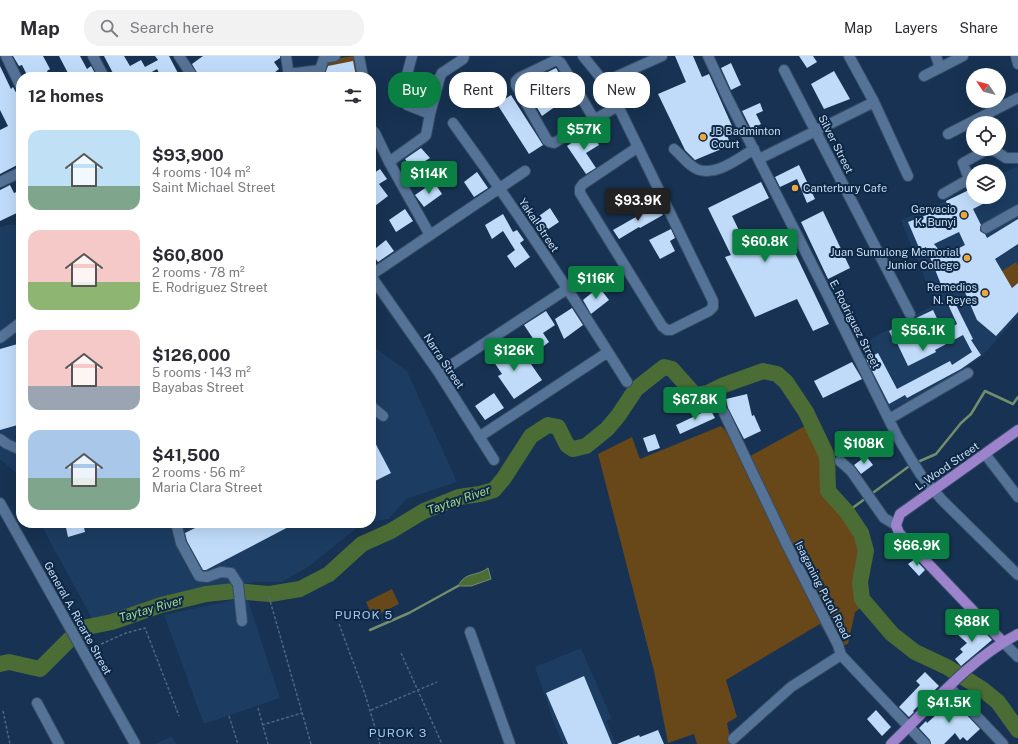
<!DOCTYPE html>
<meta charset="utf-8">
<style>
:root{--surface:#fff;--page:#f2f2f3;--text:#2b2b33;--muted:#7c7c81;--line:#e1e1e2;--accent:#0b8043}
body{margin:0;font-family:"Public Sans",sans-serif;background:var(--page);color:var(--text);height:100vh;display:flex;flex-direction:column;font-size:15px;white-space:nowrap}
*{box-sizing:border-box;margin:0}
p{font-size:13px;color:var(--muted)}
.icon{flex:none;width:22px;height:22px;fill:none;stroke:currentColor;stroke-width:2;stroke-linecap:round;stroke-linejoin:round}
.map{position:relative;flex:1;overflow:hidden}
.sheet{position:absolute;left:16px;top:16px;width:360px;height:456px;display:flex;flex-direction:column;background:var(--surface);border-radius:16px;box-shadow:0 4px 16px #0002}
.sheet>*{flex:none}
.hud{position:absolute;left:388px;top:16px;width:380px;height:36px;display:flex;gap:8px}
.needle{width:26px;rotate:305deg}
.controls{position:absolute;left:966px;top:12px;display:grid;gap:8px}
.controls a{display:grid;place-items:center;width:40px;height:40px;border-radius:50%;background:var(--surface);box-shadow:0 4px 16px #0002;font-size:20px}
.price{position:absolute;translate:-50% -34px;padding:0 9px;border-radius:4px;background:var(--accent);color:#fff;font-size:13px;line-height:26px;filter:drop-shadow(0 1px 2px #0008)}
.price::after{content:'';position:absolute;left:50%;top:24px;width:12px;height:9px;margin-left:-6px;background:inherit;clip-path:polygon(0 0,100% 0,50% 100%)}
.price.current{background:#222;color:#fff}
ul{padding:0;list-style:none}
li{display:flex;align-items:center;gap:12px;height:100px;padding:0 12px}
li span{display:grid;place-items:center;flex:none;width:112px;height:80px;border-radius:12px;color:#555}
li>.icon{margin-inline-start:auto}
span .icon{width:48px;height:48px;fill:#fffc;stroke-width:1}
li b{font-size:17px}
h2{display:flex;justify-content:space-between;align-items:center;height:48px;padding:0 12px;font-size:17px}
.tag{padding:0 14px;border-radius:16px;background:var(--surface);box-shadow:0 4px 16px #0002;font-size:14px;line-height:36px}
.tag.current{background:var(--accent);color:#fff}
header{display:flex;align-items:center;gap:24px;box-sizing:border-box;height:56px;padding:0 20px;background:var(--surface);border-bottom:1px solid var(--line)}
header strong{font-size:19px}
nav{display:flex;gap:22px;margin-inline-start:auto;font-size:14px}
.search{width:280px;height:36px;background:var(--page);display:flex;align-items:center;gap:10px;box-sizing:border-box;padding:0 14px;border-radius:16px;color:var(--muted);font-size:15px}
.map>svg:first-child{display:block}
</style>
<header>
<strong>Map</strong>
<div class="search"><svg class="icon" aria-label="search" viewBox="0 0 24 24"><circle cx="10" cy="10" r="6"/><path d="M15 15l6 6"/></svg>Search here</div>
<nav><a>Map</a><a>Layers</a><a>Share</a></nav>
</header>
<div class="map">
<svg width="1018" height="688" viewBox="0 0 1018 688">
<rect width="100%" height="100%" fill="#173252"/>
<path fill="#1c3c61" d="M1018 110V260L982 300 962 314 887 356 855 292 935 248 901 164 946 145 973 132V141H999V119Z
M9 169H21V421L0 403V171Z
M371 289 407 315 457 426 406 443 389 463 371 466Z
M40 467H363L308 511 282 526H256L192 536 155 544 125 554 95 568Z
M247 541 280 642 204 668 164 559Z
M581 592 612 663 606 665 616 688H563L554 667 535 611Z
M172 680 176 688H155Z"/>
<path fill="#684819" d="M355 0 365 21H290L318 17 317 5Z
M1016 206 1018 210V227L1003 236 993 221Z
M721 370 726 375 741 405 805 370 823 400 824 434 846 461 859 494 856 522 858 543 863 550 855 556 848 588 834 592 820 568 726 624 737 661 727 667 731 688H697L694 678 668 687 654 615 598 398 632 381 640 403Z
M392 533 399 548 373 561 366 546Z"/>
<path fill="#4c6c35" stroke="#728e6d" d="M488 512 491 523 471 530H458C466 515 476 521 488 512Z"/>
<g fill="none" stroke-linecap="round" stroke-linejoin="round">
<path stroke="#728e6d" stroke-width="2.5" d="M920 405 936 398 961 367 971 358 985 335 1013 348 1018 341
M870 439 908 411
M847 456 866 442
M370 574 409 557 458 530"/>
<path stroke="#4c6c35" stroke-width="16" d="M0 608 9 606 40 613 74 579 87 571 112 566 161 549 206 538 234 535 270 538 300 533 329 518 362 488 391 475 424 455 459 441 480 438 494 434 504 422 531 380 548 369 558 371 567 389 573 393 586 390 607 373 618 360 636 333 664 311 672 313 695 339 708 337 724 329 763 315 777 318 786 326 806 356 827 400 828 435 847 456 861 477 866 495 860 526 862 543 892 578 915 596 947 611 982 633 998 646 1018 674"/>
</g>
<path fill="#c0dbfa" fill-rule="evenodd" d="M13 0H43L50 13 47 15 50 21H28L22 9 19 10Z
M59 0H80L87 13 91 10 97 21H70Z
M104 0H124L130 10 141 4 145 11 158 4 155 0H169L180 21H161L157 13 143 21H115Z
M203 0H280V2L274 6 279 13 269 21H199L192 8Z
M675 0H693L702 21 709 18 732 70 724 73 731 89 695 104 685 94 658 38 686 26Z
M799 0H813L817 6 807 12Z
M353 5 356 21H324L328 10Z
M731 7 741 29 731 34 721 12Z
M0 10 11 33 13 31 20 44 17 45 21 54V107L0 118V74L8 70 0 54Z
M556 12 566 29 548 39 556 50 542 60 523 28Z
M834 15 850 43 824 53 811 28Z
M511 39 543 89 529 98 497 48Z
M760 47 763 55 756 58 761 68 751 73 742 55Z
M590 74 599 89 586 97 596 112 586 118 567 90Z
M421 92 430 102 412 113 405 103Z
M799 109 815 143 807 147 797 123 780 131 775 121Z
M380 113 387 123 379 128 388 140 375 150 371 145V119Z
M477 116 488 132 474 141 464 126Z
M434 126 442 138 424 151 415 139Z
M761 126 769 142 732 160 747 191 784 174 829 268 813 275 797 243 755 261 725 201 731 199 708 152Z
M10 129 14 137 21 134V155L0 165V134Z
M973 132V141H996L973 153 981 169 980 175 985 178 987 182 1018 163V188L995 203 1012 232 1018 227V256L996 280 977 264 961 227 944 236 926 191 920 194 908 166 948 151 946 145ZM959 176 965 189 944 200 934 188Z
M657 149 663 159 640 172 639 171 619 183 613 174Z
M550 152 559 166 541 178 532 165Z
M405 153 413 165 396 176 389 164Z
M823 155 850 212 828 223 801 166Z
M503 158 513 176 517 174 524 184 520 187 530 201 515 212 507 200 515 194 503 175 492 183 485 169Z
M671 173 675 182 670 185 675 195 660 203 649 184Z
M386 184 394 195 378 206 371 196Z
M599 231 609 244 591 258 583 244Z
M953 243 973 283 971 284 981 299 961 313 907 342 905 339 889 348 866 303 878 297 897 333 950 305 952 309 972 296 963 279 935 294 936 296 908 310 897 287H895L889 275 933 254 943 275 957 268 947 246Z
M572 252 583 269 564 283 555 263Z
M546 255 555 269 543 277 549 286 540 293 524 269Z
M498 286 513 310 526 301 542 324 514 343 498 320 502 318 486 294Z
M21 287V368L0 374V293Z
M852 306 862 323 823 342 814 325Z
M494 337 504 352 485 364 475 350Z
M747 338 752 360 754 359 761 375 744 383 728 352 726 343Z
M710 353 715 362 680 378 676 369Z
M655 378 660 392 648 396 643 382Z
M371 379 391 417 371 427Z
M866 400 873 409 861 418 854 409Z
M65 467H83L85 476 68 481Z
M197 467H296L206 514H203L187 485 185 477 199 470Z
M915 503 925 514 919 520 908 508Z
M964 568 974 577 981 572 992 584 961 610 955 603 963 596 960 593 967 587 956 577Z
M925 616 939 630 913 655 914 656 909 661 899 651 920 629 916 625Z
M584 620 612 688H568L546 637Z
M950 641 980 673 967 685 963 681 960 684 955 677 944 688H931L930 684 919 672 926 665 927 667 937 658 934 655Z
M876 654 891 671 882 680 867 663Z
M658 674 664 688H617L639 679 640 681Z"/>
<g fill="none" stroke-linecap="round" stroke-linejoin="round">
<defs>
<path id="minor" d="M6 0 21 31
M93 0 104 21
M179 0 193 21
M286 0 289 21
M359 0 363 21
M412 0 401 41 407 49 430 58
M583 0 604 26 618 50 713 245V251L709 255 671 274H667L662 270 580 137V132L583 128 638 91
M708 0 728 43 828 240 897 380 912 405 921 419 942 444 1018 519
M849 0 874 46 908 120
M936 0 940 12
M1016 0 1018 8
M784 14 910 258
M288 18 320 14 324 2 335 0
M924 20 963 0
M604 26 662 0
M594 63 561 7 558 5H554L519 22 516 25V29L547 84 550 86 554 87 618 50
M453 67C514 151 572 238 627 326
M371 73 375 77 389 106 430 179
M948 78 1018 42
M674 93C680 98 685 105 692 110 710 125 738 103 754 93
M759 103 874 46
M389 106 424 81 426 79 430 58 440 21 442 17 463 3 464 0
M0 126 21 116
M943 138 969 123 963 107 988 93 997 96 1006 102H1018
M986 172 1018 154
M371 219 525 115
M371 220 439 317 494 404
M0 282 21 266
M439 317 567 233
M371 350 383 360
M724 357 788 491 838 589 841 599 925 688
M889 363 968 317
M479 381 608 296
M0 383 7 388 21 394
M985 398 1018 441
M840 405 851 415 884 462 896 469
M0 447 135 688
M176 467 181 487 199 520 207 521 221 516 231 517 238 528 242 565
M470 576 510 688
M1003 586 1018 601
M949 631 1003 688
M37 647 59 688
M733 683 791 631 841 599"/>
<path id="major" d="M1003 586 899 477 896 469 900 458 1018 374
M891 688C931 650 968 604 1018 578"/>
</defs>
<use href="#minor" stroke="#354c66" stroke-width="12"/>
<use href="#major" stroke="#354c66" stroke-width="12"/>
<path stroke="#4f6783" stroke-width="1.5" stroke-dasharray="3 2" stroke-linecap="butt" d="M269 541 311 688
M339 568 365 638 380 688
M92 592 126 577 145 572 179 660
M401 597 442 688
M258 652 268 688
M371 654 437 626
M3 655 10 688
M229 660 238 688
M262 669 302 657"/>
<use href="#minor" stroke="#557397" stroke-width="10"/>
<use href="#major" stroke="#9d83cb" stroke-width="10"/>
</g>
<g fill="#eea73d" stroke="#0c2846" stroke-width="1.5">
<circle cx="703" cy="81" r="4"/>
<circle cx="795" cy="132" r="4"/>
<circle cx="964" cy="159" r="4"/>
<circle cx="967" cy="202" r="4"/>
<circle cx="985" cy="237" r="4"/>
</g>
<g text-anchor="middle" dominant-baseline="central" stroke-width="4" stroke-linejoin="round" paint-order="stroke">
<g font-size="11" fill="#cbdcf0" stroke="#0c2846" text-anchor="end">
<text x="711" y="75" text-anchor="start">JB Badminton<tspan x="711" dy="13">Court</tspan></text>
<text x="803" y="132" text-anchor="start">Canterbury Cafe</text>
<text x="956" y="153">Gervacio<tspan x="956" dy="13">K. Bunyi</tspan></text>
<text x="959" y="196">Juan Sumulong Memorial<tspan x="959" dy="13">Junior College</tspan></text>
<text x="977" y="231">Remedios<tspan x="977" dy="13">N. Reyes</tspan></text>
</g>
<g font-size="11" fill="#cbdcf0" stroke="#0c2846">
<text transform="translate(836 88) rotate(63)">Silver Street</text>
<text transform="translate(539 169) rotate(56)">Yakal Street</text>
<text transform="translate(855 268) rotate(63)">E. Rodriguez Street</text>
<text transform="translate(444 305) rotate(56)">Narra Street</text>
<text transform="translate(947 410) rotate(-35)">L. Wood Street</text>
<text transform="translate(823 534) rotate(63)">Isaganing Putol Road</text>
<text transform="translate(78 562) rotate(61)">General A. Ricarte Street</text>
</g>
<g font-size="12" font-style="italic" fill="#a8d887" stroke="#0c2846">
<text transform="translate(459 444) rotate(-19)">Taytay River</text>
<text transform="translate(151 553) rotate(-16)">Taytay River</text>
</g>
<g font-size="12" letter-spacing="1" fill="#a4c4eb" stroke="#0c2846">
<text x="364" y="559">PUROK 5</text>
<text x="398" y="677">PUROK 3</text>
</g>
</g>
</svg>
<div class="controls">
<a><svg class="needle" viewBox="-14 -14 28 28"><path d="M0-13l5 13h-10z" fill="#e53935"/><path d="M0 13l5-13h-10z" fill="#7c7c81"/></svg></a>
<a><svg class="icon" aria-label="locate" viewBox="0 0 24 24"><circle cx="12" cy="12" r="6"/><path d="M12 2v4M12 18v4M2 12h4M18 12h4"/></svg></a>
<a><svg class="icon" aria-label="layers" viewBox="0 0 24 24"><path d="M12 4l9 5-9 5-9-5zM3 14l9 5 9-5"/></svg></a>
</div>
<b class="price" style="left:584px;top:95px">$57K</b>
<b class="price" style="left:429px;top:139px">$114K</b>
<b class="price current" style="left:638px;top:166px">$93.9K</b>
<b class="price" style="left:765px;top:207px">$60.8K</b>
<b class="price" style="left:596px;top:244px">$116K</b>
<b class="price" style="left:923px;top:296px">$56.1K</b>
<b class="price" style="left:514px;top:316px">$126K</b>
<b class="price" style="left:695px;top:365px">$67.8K</b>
<b class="price" style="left:864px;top:409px">$108K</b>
<b class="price" style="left:917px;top:511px">$66.9K</b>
<b class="price" style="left:972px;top:587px">$88K</b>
<b class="price" style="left:949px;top:668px">$41.5K</b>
<div class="hud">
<a class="tag current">Buy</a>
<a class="tag">Rent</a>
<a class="tag">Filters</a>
<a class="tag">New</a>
</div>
<section class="sheet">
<h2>12 homes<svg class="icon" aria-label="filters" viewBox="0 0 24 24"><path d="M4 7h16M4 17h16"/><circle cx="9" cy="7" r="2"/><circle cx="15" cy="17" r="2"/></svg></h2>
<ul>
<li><span style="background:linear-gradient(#bfe0f5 70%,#7fa58c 0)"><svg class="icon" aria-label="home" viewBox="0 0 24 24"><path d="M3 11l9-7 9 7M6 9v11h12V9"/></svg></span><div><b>$93,900</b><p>4 rooms · 104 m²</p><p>Saint Michael Street</p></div></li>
<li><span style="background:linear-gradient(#f6c9c9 65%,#8fb573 0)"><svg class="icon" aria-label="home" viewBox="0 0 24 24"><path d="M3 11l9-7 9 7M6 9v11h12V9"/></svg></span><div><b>$60,800</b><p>2 rooms · 78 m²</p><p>E. Rodriguez Street</p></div></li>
<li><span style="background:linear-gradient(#f6c9c9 70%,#9aa5b1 0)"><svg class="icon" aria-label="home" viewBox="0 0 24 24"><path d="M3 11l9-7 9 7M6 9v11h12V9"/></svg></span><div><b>$126,000</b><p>5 rooms · 143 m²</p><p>Bayabas Street</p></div></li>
<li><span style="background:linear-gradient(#a9c7e8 60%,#7fa58c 0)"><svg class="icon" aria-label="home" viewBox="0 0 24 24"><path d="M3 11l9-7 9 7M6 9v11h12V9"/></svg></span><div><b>$41,500</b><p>2 rooms · 56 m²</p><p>Maria Clara Street</p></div></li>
</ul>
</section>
</div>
